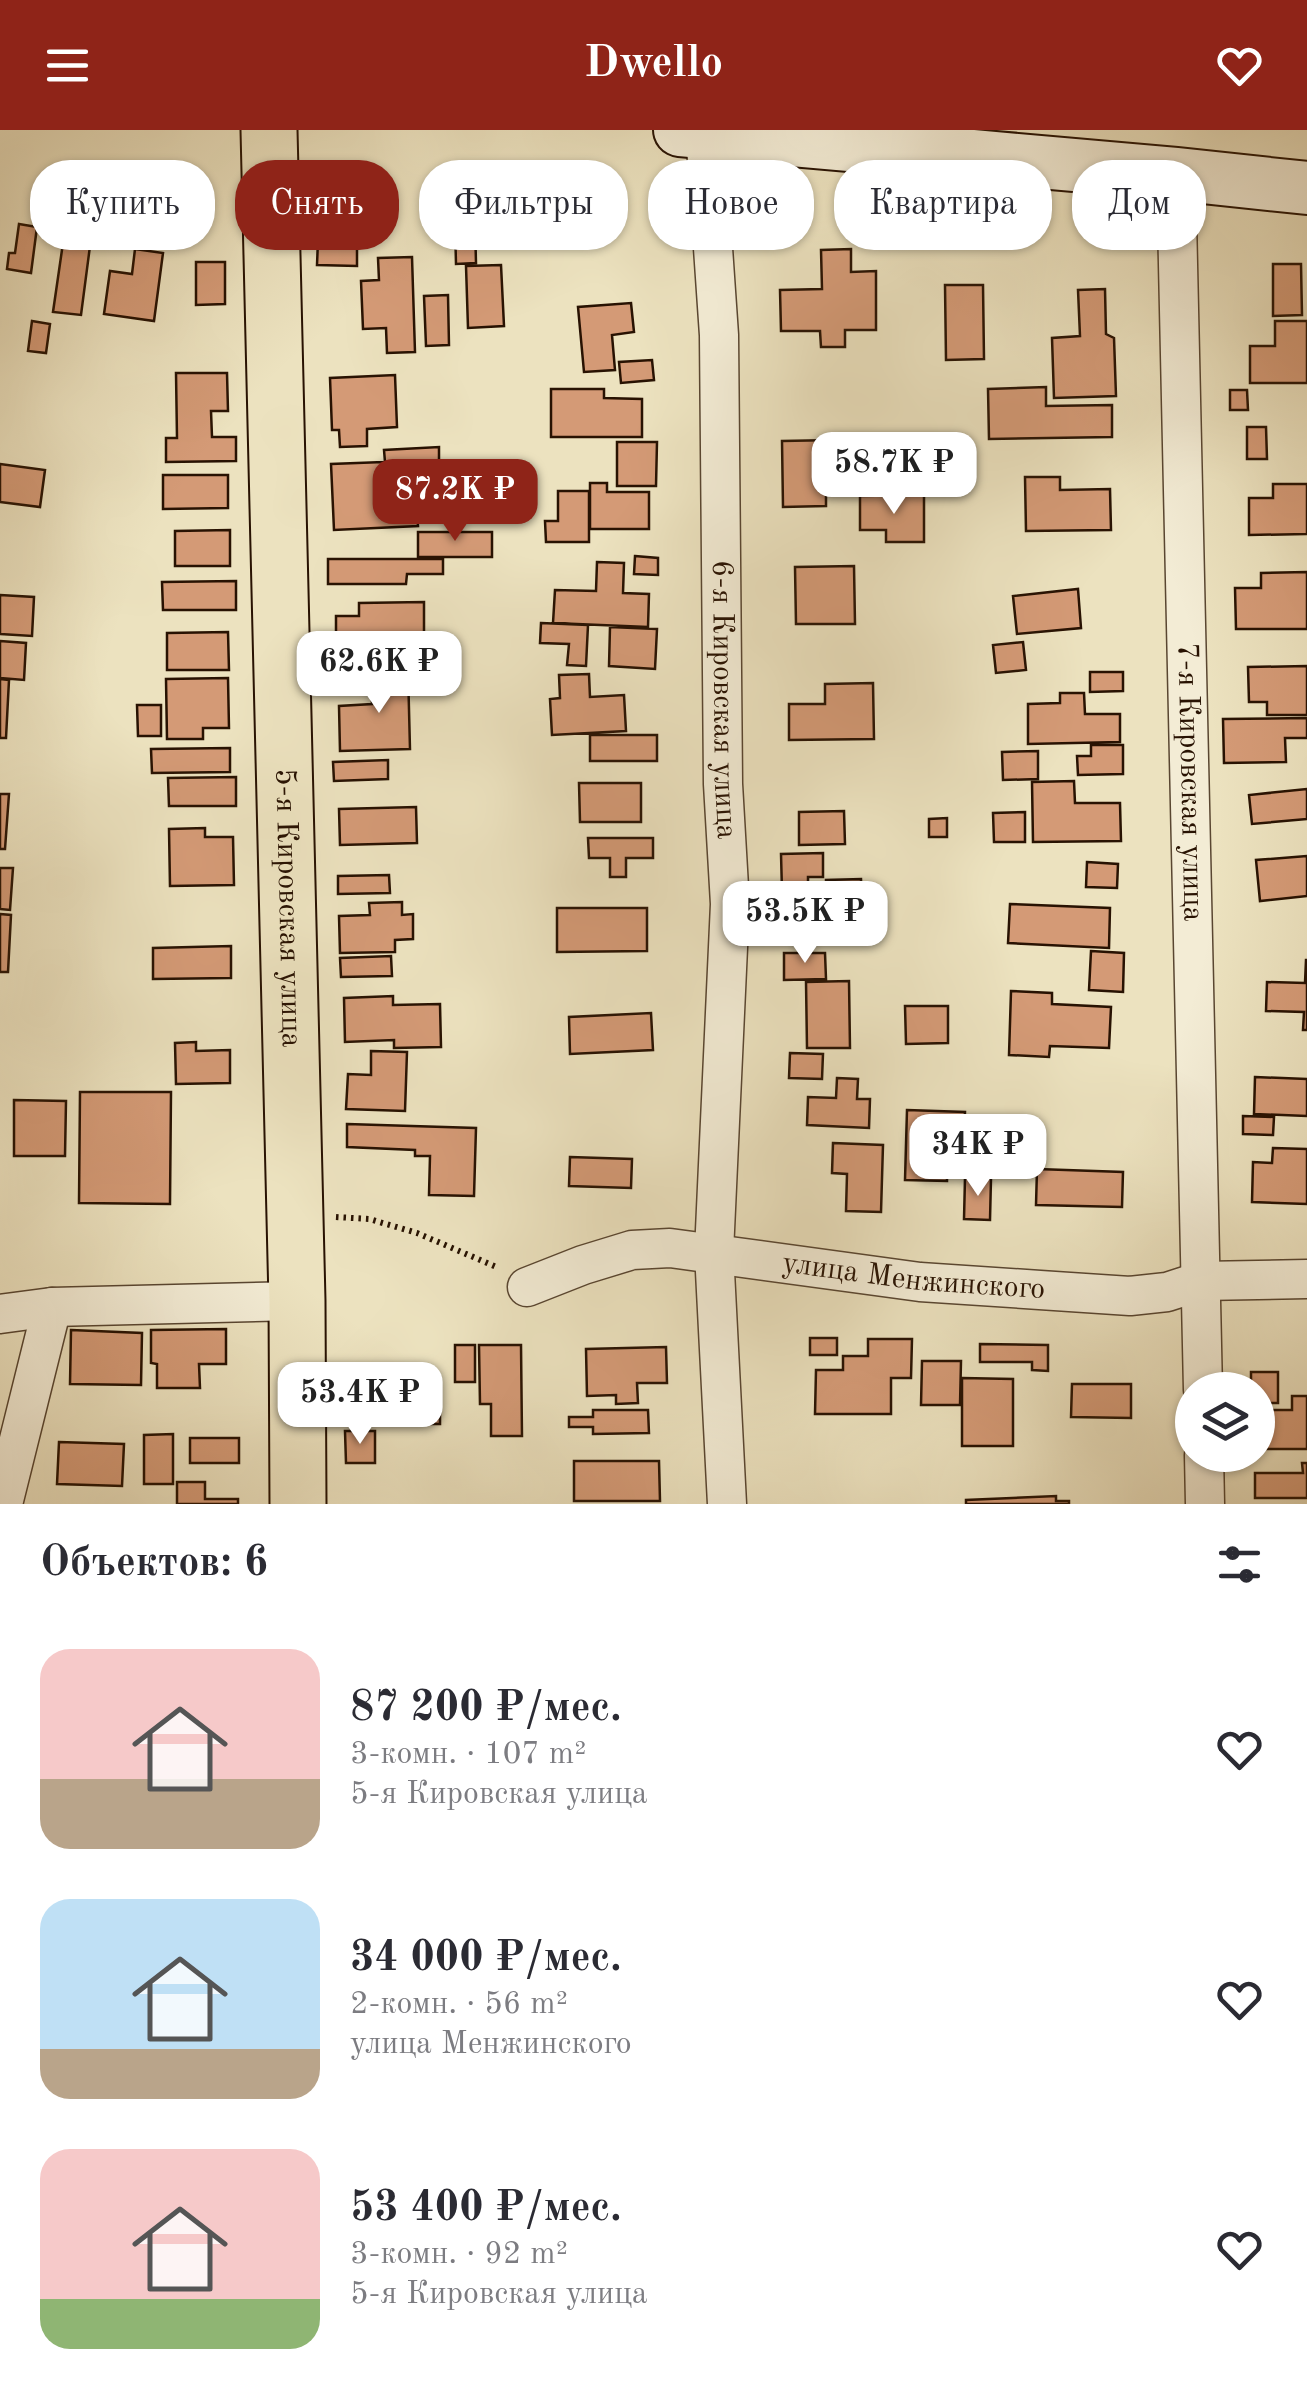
<!DOCTYPE html>
<html lang="ru">
<meta charset="utf-8">
<style>
:root{--surface:#fff;--page:#f7f7f7;--text:#2b2b33;--muted:#7c7c81;--accent:#8f2418}
body{margin:0;font-family:"Old Standard TT",serif;background:var(--page);color:var(--text);height:100vh;display:flex;flex-direction:column;font-size:38px;white-space:nowrap}
*{box-sizing:border-box;margin:0}
p{font-size:32px;color:var(--muted)}
.icon{flex:none;width:55px;height:55px;fill:none;stroke:currentColor;stroke-width:2;stroke-linecap:round;stroke-linejoin:round}
.map{position:relative;height:1374px;overflow:hidden}
.panel{display:flex;flex-direction:column;background:var(--surface);flex:1}
.panel>*{flex:none}
.top-card{position:absolute;left:30px;top:30px;width:1248px;height:90px;display:flex;gap:20px}
.controls{position:absolute;left:1175px;top:1242px;display:grid;gap:20px}
.controls a{display:grid;place-items:center;width:100px;height:100px;border-radius:50%;background:var(--surface);box-shadow:0 2px 8px #0004;font-size:50px}
.price{position:absolute;translate:-50% -85px;padding:0 22px;border-radius:20px;background:#fff;color:#222;font-size:32px;line-height:65px;filter:drop-shadow(0 2px 5px #0008)}
.price::after{content:'';position:absolute;left:50%;top:60px;width:30px;height:22px;margin-left:-15px;background:inherit;clip-path:polygon(0 0,100% 0,50% 100%)}
.price.selected{background:var(--accent);color:#fff}
ul{padding:0;list-style:none}
li{display:flex;align-items:center;gap:30px;height:250px;padding:0 40px}
li span{display:grid;place-items:center;flex:none;width:280px;height:200px;border-radius:30px;color:#555}
li>.icon{margin-inline-start:auto}
span .icon{width:120px;height:120px;fill:#fffc;stroke-width:1}
li b{font-size:42px}
h2{display:flex;justify-content:space-between;align-items:center;height:120px;padding:0 40px;font-size:42px}
.chip{padding:0 35px;border-radius:40px;background:var(--surface);box-shadow:0 2px 8px #0004;font-size:35px;line-height:90px}
.chip.selected{background:var(--accent);color:#fff}
header{display:flex;justify-content:space-between;align-items:center;height:130px;padding:0 40px;background:var(--accent);color:#fff;font-size:45px;font-weight:700}
.map>svg:first-child{display:block}
</style>
<header><svg class="icon" aria-label="menu" viewBox="0 0 24 24"><path d="M4 6h16M4 12h16M4 18h16"/></svg>Dwello<svg class="icon" aria-label="heart" viewBox="0 0 24 24"><path d="M12 20l-8-8c-3-5 5-10 8-4 3-6 11-1 8 4z"/></svg></header>
<div class="map">
<svg width="1307" height="1374" viewBox="0 0 1307 1374">
<rect width="100%" height="100%" fill="#ece2bf"/>
<filter id="stains"><feTurbulence type="fractalNoise" baseFrequency=".002" numOctaves="4"/><feColorMatrix values="0 0 0 0 .2 0 0 0 0 .09 0 0 0 0 .02 0 0 0 .5 -.17"/></filter>
<radialGradient id="worn" r=".72"><stop offset=".6" stop-color="#630" stop-opacity="0"/><stop offset="1" stop-color="#630" stop-opacity=".3"/></radialGradient>
<path fill="#d49a76" stroke="#281202" stroke-width="2.5" d="M475 93 476 133 456 134 455 94Z
M19 94 37 97 31 143 7 139 9 123H15Z
M318 110 357 111V136L317 135Z
M63 113 90 116 81 185 53 182Z
M135 119 163 123 154 191 104 184 110 141 132 144Z
M851 119V142L876 141V200H845V217H821L820 201H781L780 160 822 159 821 120Z
M412 127 415 222 387 223 386 198 363 199 361 151 379 150 378 128Z
M196 132H225V174L196 175Z
M1273 134H1301L1302 185 1273 186Z
M501 135 504 196 468 198 466 136Z
M945 155H983L984 229 946 230Z
M1105 159 1106 204 1114 208 1116 266 1054 268 1052 208 1080 206 1078 160Z
M448 165 449 215 426 216 424 166Z
M631 173 634 202 612 205 615 240 584 242 578 177Z
M32 191 50 194 46 223 28 221Z
M1275 191H1307V253H1250V216H1275Z
M652 230 654 250 621 253 619 232Z
M176 243H227L228 281H211L212 307H236V331L166 332V308H177Z
M395 245 397 297 367 299V316L340 317 339 300H332L330 248Z
M1046 257V276L1112 275V307L989 309 988 259Z
M551 259H604V268L642 269V307H551Z
M1230 260H1247L1248 280H1230Z
M1247 297H1266L1267 329H1247Z
M889 309V333H874V356L826 357V376L783 377 782 311Z
M617 312H657L656 356H617Z
M439 317V330L385 332 384 320Z
M383 332 384 368 416 367 418 396 334 400 331 334Z
M0 334 45 340 40 377 0 372Z
M163 345H228V378L163 379Z
M1025 347H1060V360L1110 359 1111 400 1026 401Z
M590 353H607V362H649V399H590Z
M1273 354H1307V404L1249 405V368H1273Z
M558 361H589V412H546L545 391H558Z
M924 365V412H886V400H860V366Z
M230 400V436H175V401Z
M418 402H492V427H418Z
M635 426 658 428V445L634 444Z
M328 429H443V444H407L406 454H328Z
M597 432 624 433 623 463 649 464 648 497 553 493 555 460 596 461Z
M854 436 855 494H796L795 437Z
M1307 442V499H1236L1235 458H1261V443Z
M236 451V480H163L162 452Z
M1078 459 1081 498 1017 504 1013 466Z
M0 465 34 467 32 506 0 504Z
M424 472V523L336 524V486H359V473Z
M541 493 588 495 586 536 567 535 569 514 540 513Z
M610 497 657 499 655 539 609 536Z
M228 502 229 540H167V503Z
M0 511 26 513 24 550 0 548Z
M1023 512 1026 540 996 543 993 515Z
M331 529H360L361 559 332 560Z
M1307 536V585H1267V572H1249L1248 537Z
M371 540H408L410 619 340 621 339 576 372 574Z
M1090 542H1123V561L1090 562Z
M589 544 590 567 624 565 626 601 552 605 550 569 560 568 559 545Z
M228 548 229 598H203V609H167L166 549Z
M0 549 9 550 6 608H0Z
M873 553 874 609 789 610V574H825V554Z
M1060 563H1084L1085 584H1120V612L1028 614V574L1060 573Z
M137 575H161V606H138Z
M1307 588V608H1285L1286 632 1224 633 1223 589Z
M590 605H657V631H590Z
M1091 615H1123V644L1078 645 1077 626H1091Z
M230 618V642L152 643 151 619Z
M1038 621V649L1003 650 1002 622Z
M388 630V649L334 651 333 632Z
M236 647V676H169L168 648Z
M1074 651 1075 673H1120L1121 711 1033 712 1032 652Z
M579 653H641V692H580Z
M1307 659V689L1252 694 1249 665Z
M0 664H9L5 719H0Z
M416 677 417 713 340 715 339 679Z
M844 681 845 714 799 715V682Z
M1025 682V712H994L993 683Z
M947 688V707H929V689Z
M205 698V707H233L234 755 170 756 169 699Z
M588 708H653V728H626V747H610V728H589Z
M823 723V747H808V760L782 761 781 724Z
M1307 726V766L1260 771 1256 730Z
M1087 732 1118 734 1117 758 1086 757Z
M0 738H13L10 780 0 779Z
M389 745 390 763 338 764V746Z
M861 749 863 812 803 813V782L826 781V750Z
M402 772V785L413 784V809L395 810V822L340 823 339 786 370 785 369 773Z
M1010 774 1110 778 1109 818 1008 813Z
M557 778H647V821L557 822Z
M0 784 11 785 8 842H0Z
M231 816V848L153 849V818Z
M1091 821 1124 823 1123 862 1089 860Z
M784 823H825L826 849 784 850Z
M391 826 392 846 341 847 340 828Z
M1306 830H1307V900H1303L1304 882 1266 881 1267 852 1305 853Z
M849 851 850 918H807L806 852Z
M1011 861 1052 863V874L1111 877 1109 918 1050 916 1049 927 1009 925Z
M393 866V875L440 874 441 917 394 918V910L345 912 344 868Z
M905 876H948V913L906 914Z
M651 883 653 920 570 924 569 887Z
M196 912V921L230 920V953L176 954 175 913Z
M371 921 407 922 405 981 346 979 348 944 371 945Z
M790 923 823 924 822 949 789 948Z
M1255 947 1307 949V986L1254 984Z
M837 948 858 949 857 969H870L869 998 807 995 808 967 836 968Z
M80 962H171L170 1074 79 1073Z
M14 970 66 971 65 1026H14Z
M907 980 965 982 963 1038H947V1051L905 1050Z
M1243 986 1274 987 1273 1005 1243 1004Z
M984 991 1013 992 1012 1034 983 1033Z
M347 994 476 998 474 1066 429 1065 430 1026H415V1020L347 1017Z
M833 1013 883 1015 881 1082 846 1081 847 1044 832 1043Z
M1273 1018 1307 1019V1074L1252 1072 1253 1032 1272 1033Z
M570 1027 632 1029 631 1058 569 1056Z
M1037 1039 1123 1042 1122 1077 1036 1075Z
M965 1048H991L990 1090 964 1089Z
M226 1199V1234H199L200 1258H157V1234L151 1233V1200Z
M71 1200 142 1203 141 1255 70 1254Z
M810 1208H837V1225H810Z
M868 1209H912L911 1248H891V1284H815L816 1240H843V1226H868Z
M980 1214 1048 1215V1241L1032 1240V1232H980Z
M455 1215H475V1252H455Z
M479 1215H521L522 1306H491V1274H480Z
M666 1217 667 1253H637L638 1273 616 1274V1265L587 1266 586 1219Z
M922 1231H961L960 1275H921Z
M1251 1242H1278V1273H1258V1260H1251Z
M440 1248V1294H402L401 1282 365 1283 364 1249Z
M962 1248 1013 1249V1316H962Z
M1072 1254H1131V1288L1071 1287Z
M1292 1266H1307V1319H1261V1280H1292Z
M593 1280H648L649 1303 593 1304V1297H569V1287H593Z
M345 1301H375V1333H346Z
M173 1304V1354H144V1305Z
M190 1308H239V1333H190Z
M59 1312 124 1314 122 1356 57 1354Z
M574 1331H659L660 1371H574Z
M1302 1333H1307V1368H1255V1343H1303Z
M177 1352H205V1369H238V1374H177Z
M1056 1366V1371H1069V1374H966V1370Z"/>
<g fill="none" stroke-linecap="round" stroke-linejoin="round">
<defs>
<g id="street">
<path id="s1" d="M705 2 719 205 723 654 730 774 714 1122 727 1374"/>
<path id="s2" d="M1176 44 1203 1260"/>
<path id="s3" d="M527 1157 583 1135 632 1120 670 1118 920 1152 1130 1166 1167 1162 1201 1151 1307 1149"/>
<path d="M0 1184 52 1177 297 1171"/>
<path d="M1204 1325 1205 1374"/>
<path d="M3 1374 52 1177"/>
</g>
<path id="secondary" d="M680 0 1176 44 1307 58"/>
<g id="primary">
<path id="s4" d="M269 0 297 1171 298 1374"/>
</g>
</defs>
<use href="#street" stroke="#594631" stroke-width="41"/>
<use href="#secondary" stroke="#281202" stroke-width="56"/>
<use href="#primary" stroke="#281202" stroke-width="59"/>
<path stroke="#281202" stroke-width="6" stroke-dasharray="2.5 5" stroke-linecap="butt" d="M336 1087 369 1089 417 1103 499 1138"/>
<use href="#street" stroke="#f3ecd5" stroke-width="38"/>
<use href="#secondary" stroke="#f3ecd5" stroke-width="52"/>
<use href="#primary" stroke="#ece2bf" stroke-width="55"/>
</g>
<g text-anchor="middle" dominant-baseline="central" stroke-width="8" stroke-linejoin="round" paint-order="stroke">
<g font-size="30" fill="#281202" stroke="#f3ecd5">
<text stroke="none"><textPath href="#s1" startOffset="568">6-я Кировская улица</textPath></text>
<text stroke="none"><textPath href="#s2" startOffset="608">7-я Кировская улица</textPath></text>
<text stroke="none"><textPath href="#s4" startOffset="778">5-я Кировская улица</textPath></text>
<text stroke="none"><textPath href="#s3" startOffset="395">улица Менжинского</textPath></text>
</g>
</g>
<rect width="100%" height="100%" filter="url(#stains)"/>
<rect width="100%" height="100%" fill="url(#worn)"/>
</svg>
<div class="controls">
<a><svg class="icon" aria-label="layers" viewBox="0 0 24 24"><path d="M12 4l9 5-9 5-9-5zM3 14l9 5 9-5"/></svg></a>
</div>
<b class="price" style="left:894px;top:387px">58.7K ₽</b>
<b class="price selected" style="left:455px;top:414px">87.2K ₽</b>
<b class="price" style="left:379px;top:586px">62.6K ₽</b>
<b class="price" style="left:805px;top:836px">53.5K ₽</b>
<b class="price" style="left:978px;top:1069px">34K ₽</b>
<b class="price" style="left:360px;top:1317px">53.4K ₽</b>
<div class="top-card">
<a class="chip">Купить</a>
<a class="chip selected">Снять</a>
<a class="chip">Фильтры</a>
<a class="chip">Новое</a>
<a class="chip">Квартира</a>
<a class="chip">Дом</a>
</div>
</div>
<section class="panel">
<h2>Объектов: 6<svg class="icon" aria-label="filters" viewBox="0 0 24 24"><path d="M4 7h16M4 17h16"/><circle cx="9" cy="7" r="2"/><circle cx="15" cy="17" r="2"/></svg></h2>
<ul>
<li><span style="background:linear-gradient(#f6c9c9 65%,#b9a48a 0)"><svg class="icon" aria-label="home" viewBox="0 0 24 24"><path d="M3 11l9-7 9 7M6 9v11h12V9"/></svg></span><div><b>87 200 ₽/мес.</b><p>3-комн. · 107 m²</p><p>5-я Кировская улица</p></div><svg class="icon" aria-label="heart" viewBox="0 0 24 24"><path d="M12 20l-8-8c-3-5 5-10 8-4 3-6 11-1 8 4z"/></svg></li>
<li><span style="background:linear-gradient(#bfe0f5 75%,#b9a48a 0)"><svg class="icon" aria-label="home" viewBox="0 0 24 24"><path d="M3 11l9-7 9 7M6 9v11h12V9"/></svg></span><div><b>34 000 ₽/мес.</b><p>2-комн. · 56 m²</p><p>улица Менжинского</p></div><svg class="icon" aria-label="heart" viewBox="0 0 24 24"><path d="M12 20l-8-8c-3-5 5-10 8-4 3-6 11-1 8 4z"/></svg></li>
<li><span style="background:linear-gradient(#f6c9c9 75%,#8fb573 0)"><svg class="icon" aria-label="home" viewBox="0 0 24 24"><path d="M3 11l9-7 9 7M6 9v11h12V9"/></svg></span><div><b>53 400 ₽/мес.</b><p>3-комн. · 92 m²</p><p>5-я Кировская улица</p></div><svg class="icon" aria-label="heart" viewBox="0 0 24 24"><path d="M12 20l-8-8c-3-5 5-10 8-4 3-6 11-1 8 4z"/></svg></li>
</ul>
</section>
